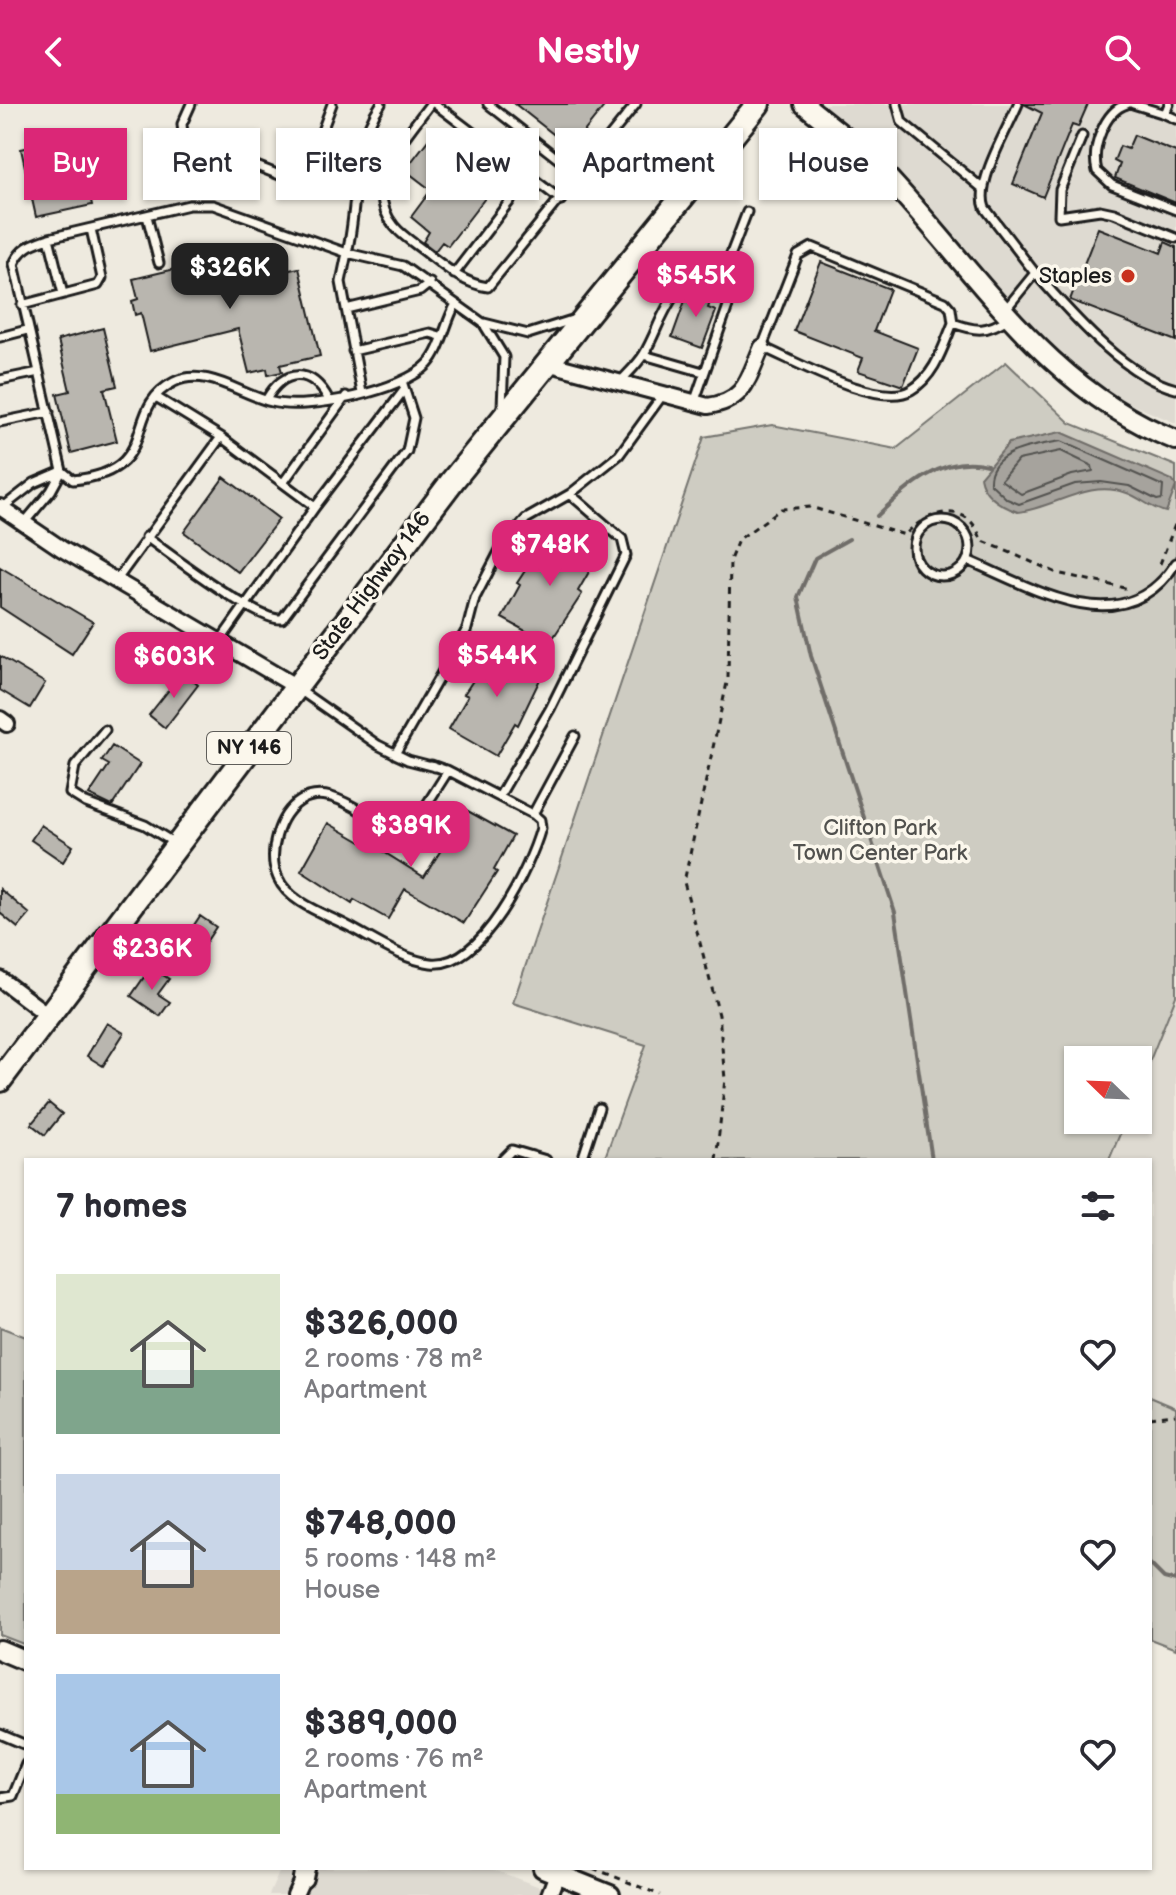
<!DOCTYPE html>
<meta charset="utf-8">
<style>
:root{--surface:#fff;--page:#f7f7f7;--text:#2b2b33;--muted:#7c7c81;--accent:#db2777}
body{margin:0;font-family:"Balsamiq Sans",sans-serif;background:var(--page);color:var(--text);height:100vh;display:flex;flex-direction:column;font-size:30px;white-space:nowrap}
*{box-sizing:border-box;margin:0}
p{font-size:26px;color:var(--muted)}
.icon{flex:none;width:44px;height:44px;fill:none;stroke:currentColor;stroke-width:2;stroke-linecap:round;stroke-linejoin:round}
.map{position:relative;flex:1;overflow:hidden}
.panel{position:absolute;left:24px;top:1054px;width:1128px;height:712px;display:flex;flex-direction:column;background:var(--surface);border-radius:0px;box-shadow:0 2px 6px #0004}
.panel>*{flex:none}
.banner{position:absolute;left:24px;top:24px;width:1128px;height:72px;display:flex;gap:16px}
.needle{width:52px;rotate:293deg}
.buttons{position:absolute;left:1064px;top:942px;display:grid;gap:16px}
.buttons a{display:grid;place-items:center;width:88px;height:88px;border-radius:0px;background:var(--surface);box-shadow:0 2px 6px #0004;font-size:40px}
.price{position:absolute;translate:-50% -68px;padding:0 18px;border-radius:16px;background:var(--accent);color:#fff;font-size:26px;line-height:52px;filter:drop-shadow(0 2px 4px #0008)}
.price::after{content:'';position:absolute;left:50%;top:48px;width:24px;height:18px;margin-left:-12px;background:inherit;clip-path:polygon(0 0,100% 0,50% 100%)}
.price.selected{background:#222;color:#fff}
ul{padding:0;list-style:none}
li{display:flex;align-items:center;gap:24px;height:200px;padding:0 32px}
li span{display:grid;place-items:center;flex:none;width:224px;height:160px;border-radius:0px;color:#555}
li>.icon{margin-inline-start:auto}
span .icon{width:96px;height:96px;fill:#fffc;stroke-width:1}
li b{font-size:34px}
h2{display:flex;justify-content:space-between;align-items:center;height:96px;padding:0 32px;font-size:34px}
.tag{padding:0 28px;border-radius:0px;background:var(--surface);box-shadow:0 2px 6px #0004;font-size:28px;line-height:72px}
.tag.selected{background:var(--accent);color:#fff}
header{display:flex;justify-content:space-between;align-items:center;height:104px;padding:0 32px;background:var(--accent);color:#fff;font-size:36px;font-weight:800}
.map>svg:first-child{display:block}
</style>
<header><svg class="icon" aria-label="back" viewBox="0 0 24 24"><path d="M15 5l-7 7 7 7"/></svg>Nestly<svg class="icon" aria-label="search" viewBox="0 0 24 24"><circle cx="10" cy="10" r="6"/><path d="M15 15l6 6"/></svg></header>
<div class="map">
<svg width="1176" height="1791" viewBox="0 0 1176 1791">
<rect width="100%" height="100%" fill="#eeeadf"/>
<filter id="ink" filterUnits="userSpaceOnUse"><feTurbulence type="fractalNoise" baseFrequency=".0125" numOctaves="2"/><feDisplacementMap in="SourceGraphic" scale="16" xChannelSelector="R" yChannelSelector="G"/><feConvolveMatrix kernelMatrix="1 2 1 2 8 2 1 2 1" color-interpolation-filters="sRGB"/></filter>
<g filter="url(#ink)">
<path fill="#dedad1" d="M813 0H1176V319L1116 294 1070 262 889 61Z
M1176 892V1304L1150 1293V1056H1109L1126 1016H1138V986Z
M281 1764H489L561 1791H269Z"/>
<path fill="#ceccc2" stroke="#75746f" stroke-width="2" d="M1006 258 1070 319 1176 362V892L1138 986V956H1078V1016H1126L1109 1056H604L646 941 513 899 704 333 772 321 896 345Z
M0 1223 26 1233V1541L0 1531Z
M1150 1293 1176 1304V1545L1150 1535Z"/>
<path fill="#a6a39d" stroke="#6f6d69" stroke-width="2" d="M1061 328 1172 376 1176 382 1166 408C1151 405 1141 394 1127 389 1087 375 1055 404 1018 408 1001 402 983 391 980 373L1009 339Z"/>
<g fill="none" stroke-linecap="round" stroke-linejoin="round">
<path stroke="#535250" stroke-width="2" d="M1061 337 1163 382 1162 395 1157 396 1129 382 1101 378 1075 380 1019 400 1007 395 990 379C988 346 1037 341 1061 337Z
M1061 347 1092 362 1093 367 1072 371 1021 390 1001 376 1018 356Z"/>
<path stroke="#6f6d69" stroke-width="4" d="M877 412C907 383 943 350 987 361
M849 435 815 454 798 493 811 552 895 808 932 1056
M1150 1460 1164 1474 1176 1477"/>
</g>
<path fill="#b9b6af" stroke="#1c1c1c" stroke-width="2" d="M515 0H606L571 44Z
M1024 0H1088L1078 23 1072 21 1043 93 1013 80 1042 9Z
M435 27 499 76 448 142 442 138 435 147 423 138 429 128 411 113 431 86 405 66Z
M1134 31 1176 48V99L1115 74 1120 60 1114 57 1120 42 1128 45Z
M77 32 92 101 36 113 21 45Z
M1098 124 1161 149 1165 138 1176 143V237L1070 196Z
M221 154 223 162 253 155 256 168 270 165 271 170 299 164 320 252 280 261 282 268 268 271 267 265 249 269 238 225 150 247 141 209 135 211 132 197 138 195 133 175Z
M821 158 890 185 874 227 918 244 903 282 858 267 863 254 794 227Z
M699 181 714 187 708 204 716 207 702 244 672 233 686 194 694 196Z
M103 224 117 282 104 285 117 337 71 349 57 290 70 287 58 236Z
M224 373 279 415 238 468 184 428Z
M551 427 597 454 578 487 582 490 549 540 502 514 520 481 517 479Z
M0 463 93 518 72 550 0 503Z
M498 539 545 565 518 621 515 619 496 652 449 625 468 592 464 590Z
M0 552 45 579 30 604 0 586Z
M183 568 198 581 165 624 149 611Z
M112 642 140 660 112 702 89 691 109 661 102 657Z
M466 706 513 732 494 766 497 768 464 819 405 785 388 815 354 796 352 800 301 767 328 719 361 738 363 735 424 773Z
M41 721 73 742 63 758 31 736Z
M0 785 30 810 18 824 0 809Z
M200 812 216 823 202 844 186 833Z
M151 863 169 875 158 890 170 898 160 912 131 892Z
M107 919 124 929 103 962 87 952Z
M49 999 62 1010 45 1031 31 1020Z"/>
<g fill="none" stroke-linecap="round" stroke-linejoin="round">
<defs>
<path id="service" d="M191 0 182 20 183 31 190 36 297 78 309 62 332 0
M381 0C351 43 359 99 347 149L403 162 483 219 504 253 502 303
M430 0C406 33 360 80 394 122 403 133 417 141 428 150 446 164 465 180 488 183L636 0
M435 0 561 96
M488 0 580 72
M897 0 902 18 982 84
M1018 0C1007 27 975 78 985 104L1035 169
M1127 0C1104 7 1091 45 1097 67L1112 81 1176 106
M1133 0 1165 10
M1169 0 1165 10 1176 15
M1082 32 1060 86 1059 112 1100 106 1114 109 1176 134
M147 112 159 159
M49 134 63 190
M454 170 529 72
M722 173 747 108
M22 201 98 181 102 174 91 125
M346 205 420 187 430 179
M1005 206 1035 169C1070 208 1123 272 1176 285
M484 219 528 230 575 215
M953 219C943 243 935 272 911 286 880 305 795 257 762 243L798 151 812 143 945 198 951 205 953 219C977 228 987 228 1009 214
M0 233 27 226
M353 247 430 229 440 232
M644 251 703 268
M0 276 39 268
M620 278C628 269 638 260 644 250 663 218 669 172 714 170L724 175 728 202 694 299
M156 293 221 333
M266 296C284 264 311 263 329 296
M0 318 49 308
M62 367 73 376C164 367 120 305 174 278 206 262 241 291 272 298 308 307 403 287 428 260 442 245 445 218 456 200
M283 379 346 292
M570 390 619 351 662 292
M315 403 404 286
M2 404 34 379 62 367
M914 444a28 28 0 1 1 56 0a28 28 0 1 1-56 0Z
M24 419 51 387 62 367 14 160C21 143 32 140 49 134L189 101H213L347 149 341 178 362 289
M146 433C170 450 258 518 282 515L407 347 414 314 402 277
M967 456C1036 485 1123 541 1176 459
M116 477 221 333 315 403 220 537
M298 585 378 641 408 656 435 663
M105 626 75 662 70 689 86 699 145 721 176 740
M408 656 395 650 467 525 475 494 500 446 526 415 570 390 622 435 626 451 550 605 500 691
M431 661 448 667 413 722C382 737 338 672 300 697 278 711 267 750 278 774 289 799 325 810 348 822 373 835 403 856 431 859 482 865 530 763 541 724L540 716 533 710 575 632
M447 666 536 712
M502 1056 512 1046 546 1056
M582 1056 599 1004
M0 1630 26 1641
M0 1694 13 1692 26 1660"/>
<path id="minor" d="M547 259 708 302C746 297 748 274 762 243
M0 403 62 445 295 582
M0 615 7 620
M0 875 49 912
M295 1791 307 1764
M549 1791 557 1770"/>
<path id="tertiary" d="M804 0C829 21 856 40 878 63 972 160 1045 286 1176 336
M0 1546 26 1557
M543 1764 610 1791
M303 1774 305 1764"/>
<path id="primary" d="M0 976 453 376 758 0"/>
</defs>
<use href="#service" stroke="#1c1c1c" stroke-width="13"/>
<use href="#minor" stroke="#1c1c1c" stroke-width="20"/>
<use href="#tertiary" stroke="#1c1c1c" stroke-width="24"/>
<use href="#primary" stroke="#1c1c1c" stroke-width="28"/>
<path stroke="#1c1c1c" stroke-width="3" stroke-dasharray="6 6" stroke-linecap="butt" d="M1160 460 1176 418
M716 1056 725 975 719 911 684 778 728 574 730 456 738 436 781 405 810 403 905 431C927 406 969 395 981 436L1057 469 1129 485
M1150 1314 1175 1311
M593 1764 660 1791"/>
<use href="#service" stroke="#fbf7ec" stroke-width="7"/>
<use href="#minor" stroke="#fbf7ec" stroke-width="14"/>
<use href="#tertiary" stroke="#fbf7ec" stroke-width="18"/>
<use href="#primary" stroke="#fbf7ec" stroke-width="22"/>
</g>
</g>
<circle fill="#c8321e" stroke="#fbf7ec" stroke-width="3" cx="1128" cy="172" r="8"/>
<g text-anchor="middle" dominant-baseline="central" stroke-width="7" stroke-linejoin="round" paint-order="stroke">
<rect fill="#fbf7ec" stroke="#5f5e5a" stroke-width="2" x="207" y="628" width="84" height="32" rx="6"/>
<g font-size="20" font-weight="bold" fill="#1c1c1c">
<text x="249" y="644">NY 146</text>
</g>
<g font-size="22" fill="#1c1c1c" stroke="#fbf7ec" text-anchor="end">
<text x="1112" y="172">Staples</text>
</g>
<g font-size="22" fill="#1c1c1c" stroke="#fbf7ec">
<text transform="translate(372 482) rotate(-53)">State Highway 146</text>
</g>
<g font-size="22" fill="#51514e" stroke="#fbf7ec">
<text x="880" y="724">Clifton Park<tspan x="880" dy="25">Town Center Park</tspan></text>
</g>
</g>
</svg>
<div class="buttons">
<a><svg class="needle" viewBox="-14 -14 28 28"><path d="M0-13l5 13h-10z" fill="#e53935"/><path d="M0 13l5-13h-10z" fill="#7c7c81"/></svg></a>
</div>
<b class="price selected" style="left:230px;top:207px">$326K</b>
<b class="price" style="left:696px;top:215px">$545K</b>
<b class="price" style="left:550px;top:484px">$748K</b>
<b class="price" style="left:497px;top:595px">$544K</b>
<b class="price" style="left:174px;top:596px">$603K</b>
<b class="price" style="left:411px;top:765px">$389K</b>
<b class="price" style="left:152px;top:888px">$236K</b>
<div class="banner">
<a class="tag selected">Buy</a>
<a class="tag">Rent</a>
<a class="tag">Filters</a>
<a class="tag">New</a>
<a class="tag">Apartment</a>
<a class="tag">House</a>
</div>
<section class="panel">
<h2>7 homes<svg class="icon" aria-label="filters" viewBox="0 0 24 24"><path d="M4 7h16M4 17h16"/><circle cx="9" cy="7" r="2"/><circle cx="15" cy="17" r="2"/></svg></h2>
<ul>
<li><span style="background:linear-gradient(#dfe7d0 60%,#7fa58c 0)"><svg class="icon" aria-label="home" viewBox="0 0 24 24"><path d="M3 11l9-7 9 7M6 9v11h12V9"/></svg></span><div><b>$326,000</b><p>2 rooms · 78 m²</p><p>Apartment</p></div><svg class="icon" aria-label="heart" viewBox="0 0 24 24"><path d="M12 20l-8-8c-3-5 5-10 8-4 3-6 11-1 8 4z"/></svg></li>
<li><span style="background:linear-gradient(#c9d6e8 60%,#b9a48a 0)"><svg class="icon" aria-label="home" viewBox="0 0 24 24"><path d="M3 11l9-7 9 7M6 9v11h12V9"/></svg></span><div><b>$748,000</b><p>5 rooms · 148 m²</p><p>House</p></div><svg class="icon" aria-label="heart" viewBox="0 0 24 24"><path d="M12 20l-8-8c-3-5 5-10 8-4 3-6 11-1 8 4z"/></svg></li>
<li><span style="background:linear-gradient(#a9c7e8 75%,#8fb573 0)"><svg class="icon" aria-label="home" viewBox="0 0 24 24"><path d="M3 11l9-7 9 7M6 9v11h12V9"/></svg></span><div><b>$389,000</b><p>2 rooms · 76 m²</p><p>Apartment</p></div><svg class="icon" aria-label="heart" viewBox="0 0 24 24"><path d="M12 20l-8-8c-3-5 5-10 8-4 3-6 11-1 8 4z"/></svg></li>
</ul>
</section>
</div>
